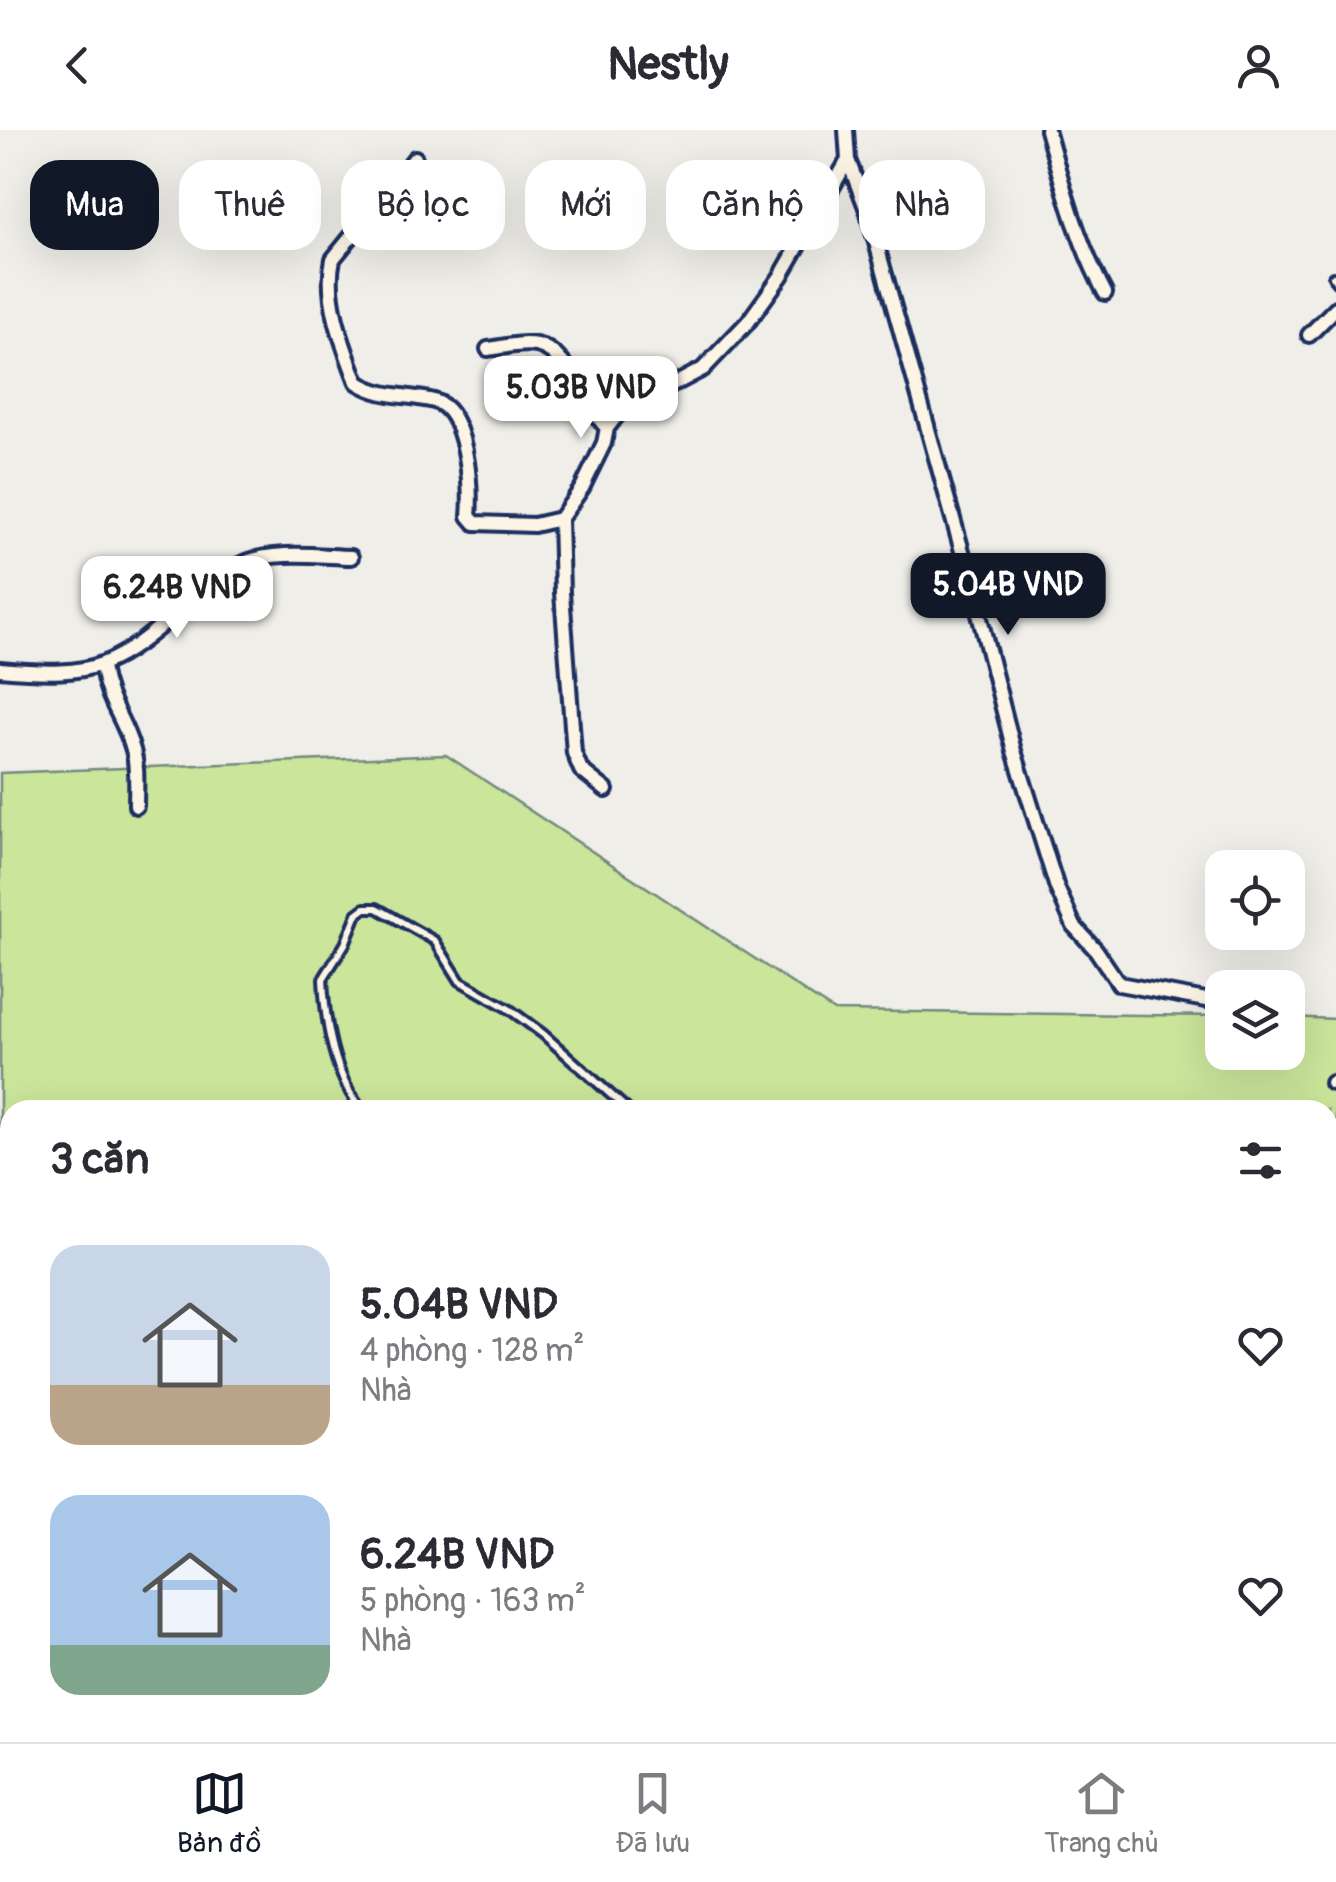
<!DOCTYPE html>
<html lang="vi">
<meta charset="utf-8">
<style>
:root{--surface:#fff;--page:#f7f7f7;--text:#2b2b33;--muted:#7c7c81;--line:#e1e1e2;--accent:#111827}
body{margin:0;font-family:Pangolin,sans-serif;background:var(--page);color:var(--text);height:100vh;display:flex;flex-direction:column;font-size:38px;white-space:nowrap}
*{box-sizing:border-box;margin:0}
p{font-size:32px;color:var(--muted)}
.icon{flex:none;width:55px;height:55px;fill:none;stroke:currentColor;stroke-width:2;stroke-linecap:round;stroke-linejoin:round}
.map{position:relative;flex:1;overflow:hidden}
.details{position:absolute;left:0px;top:970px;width:1338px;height:642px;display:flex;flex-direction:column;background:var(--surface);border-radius:30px 30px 0 0;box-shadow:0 10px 40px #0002}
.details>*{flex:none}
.top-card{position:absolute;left:30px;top:30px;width:1278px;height:90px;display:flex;gap:20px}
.controls{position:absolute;left:1205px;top:720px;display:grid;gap:20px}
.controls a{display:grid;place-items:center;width:100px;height:100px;border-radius:20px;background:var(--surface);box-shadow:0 10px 40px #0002;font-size:50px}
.price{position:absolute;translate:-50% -85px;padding:0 22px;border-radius:20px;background:#fff;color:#222;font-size:32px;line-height:65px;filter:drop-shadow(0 2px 5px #0008)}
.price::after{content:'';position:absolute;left:50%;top:60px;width:30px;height:22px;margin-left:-15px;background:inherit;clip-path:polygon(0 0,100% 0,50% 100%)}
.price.on{background:var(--accent);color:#fff}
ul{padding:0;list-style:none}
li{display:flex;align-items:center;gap:30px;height:250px;padding:0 50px}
li span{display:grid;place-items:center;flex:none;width:280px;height:200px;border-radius:30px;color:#555}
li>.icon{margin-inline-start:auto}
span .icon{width:120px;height:120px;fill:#fffc;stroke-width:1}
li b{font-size:42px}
h2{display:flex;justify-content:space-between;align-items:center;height:120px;padding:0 50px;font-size:42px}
.tag{padding:0 35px;border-radius:30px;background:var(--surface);box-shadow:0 10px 40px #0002;font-size:35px;line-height:90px}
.tag.on{background:var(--accent);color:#fff}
header{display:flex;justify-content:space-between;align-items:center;height:130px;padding:0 50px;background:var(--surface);font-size:45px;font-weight:700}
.tabs{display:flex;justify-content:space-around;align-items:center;height:140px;border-top:2px solid var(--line);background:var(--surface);font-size:28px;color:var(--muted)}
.tabs a{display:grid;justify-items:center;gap:5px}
.tabs .on{color:var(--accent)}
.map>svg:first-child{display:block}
</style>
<header><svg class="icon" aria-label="back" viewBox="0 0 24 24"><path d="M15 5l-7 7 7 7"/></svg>Nestly<svg class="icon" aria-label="person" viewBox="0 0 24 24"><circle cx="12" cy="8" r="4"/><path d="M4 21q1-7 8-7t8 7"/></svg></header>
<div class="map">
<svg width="1336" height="1612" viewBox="0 0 1336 1612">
<rect width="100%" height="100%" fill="#efeee9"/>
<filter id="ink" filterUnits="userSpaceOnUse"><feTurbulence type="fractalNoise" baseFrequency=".01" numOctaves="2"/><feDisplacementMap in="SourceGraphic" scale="20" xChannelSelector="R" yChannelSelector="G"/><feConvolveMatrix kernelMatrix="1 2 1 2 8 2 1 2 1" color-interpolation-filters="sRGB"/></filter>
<g filter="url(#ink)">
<path fill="#cbe59b" stroke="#738a7c" stroke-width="2.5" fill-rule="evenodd" d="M446 625 834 881 1222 886V922H1288V887L1336 889V1612H0V643ZM10 980H1328V1602H10Z"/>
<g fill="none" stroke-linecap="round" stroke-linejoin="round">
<defs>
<path id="lane" d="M788 73 814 85
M1333 147 1336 152
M526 240 553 253 570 248
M362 980C334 947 325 892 323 849L345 814 357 784 365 778H377L435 811 460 851 509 879 543 904 628 980
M1328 1091H1336
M1328 1139 1336 1137
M1328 1275 1336 1272"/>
<path id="street" d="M846 0 848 30 867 80 972 457 1014 621 1057 758 1074 796 1096 820 1119 854 1222 873
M1047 0C1063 56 1077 111 1105 163
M415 28 333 129C324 168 343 215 357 252 381 268 406 264 434 271 467 279 472 358 469 386L475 393 534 395 560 389
M1309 205 1336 178
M488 219C503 217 521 212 536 215 569 221 583 275 607 298
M102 537C107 572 124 588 133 620 138 638 136 658 136 676
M0 539C100 548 113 537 187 474 205 459 222 442 244 433 276 420 317 426 351 427
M606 660 581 640 574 623 562 463 560 389 582 358 604 313 607 298 618 284 703 239 748 192 781 146 848 30
M1332 953H1336"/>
</defs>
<use href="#lane" stroke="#1b2f5e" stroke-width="14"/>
<use href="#street" stroke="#1b2f5e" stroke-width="20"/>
<path stroke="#1b2f5e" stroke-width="2.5" stroke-dasharray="2.5 8" stroke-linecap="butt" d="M0 1133 10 1140
M1328 1464 1336 1459
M1328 1490 1336 1486
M303 1602 304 1612
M667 1602 686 1612
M827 1602 834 1612
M1165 1602 1189 1612
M953 1612 958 1602
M1051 1612 1063 1602
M1127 1612 1138 1602"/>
<use href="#lane" stroke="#fcf5e5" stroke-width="6"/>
<use href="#street" stroke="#fcf5e5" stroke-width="12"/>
</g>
</g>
</svg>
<div class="controls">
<a><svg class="icon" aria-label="locate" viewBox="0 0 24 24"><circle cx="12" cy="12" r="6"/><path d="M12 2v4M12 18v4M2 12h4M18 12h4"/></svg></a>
<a><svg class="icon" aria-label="layers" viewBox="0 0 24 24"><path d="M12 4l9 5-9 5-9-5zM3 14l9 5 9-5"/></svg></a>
</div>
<b class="price" style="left:581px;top:311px">5.03B VND</b>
<b class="price on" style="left:1008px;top:508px">5.04B VND</b>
<b class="price" style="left:177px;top:511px">6.24B VND</b>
<div class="top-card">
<a class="tag on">Mua</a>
<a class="tag">Thuê</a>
<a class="tag">Bộ lọc</a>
<a class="tag">Mới</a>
<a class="tag">Căn hộ</a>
<a class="tag">Nhà</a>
</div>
<section class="details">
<h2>3 căn<svg class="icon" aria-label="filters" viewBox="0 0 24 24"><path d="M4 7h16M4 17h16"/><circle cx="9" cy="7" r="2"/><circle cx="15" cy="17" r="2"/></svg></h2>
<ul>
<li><span style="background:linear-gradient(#c9d6e8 70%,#b9a48a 0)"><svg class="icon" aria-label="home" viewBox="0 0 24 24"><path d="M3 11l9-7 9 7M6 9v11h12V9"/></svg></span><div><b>5.04B VND</b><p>4 phòng · 128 m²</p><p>Nhà</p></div><svg class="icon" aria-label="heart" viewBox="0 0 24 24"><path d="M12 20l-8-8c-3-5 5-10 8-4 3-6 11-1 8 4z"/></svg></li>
<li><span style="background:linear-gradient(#a9c7e8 75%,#7fa58c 0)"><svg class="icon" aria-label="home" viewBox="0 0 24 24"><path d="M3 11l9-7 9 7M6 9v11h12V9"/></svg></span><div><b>6.24B VND</b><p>5 phòng · 163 m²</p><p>Nhà</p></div><svg class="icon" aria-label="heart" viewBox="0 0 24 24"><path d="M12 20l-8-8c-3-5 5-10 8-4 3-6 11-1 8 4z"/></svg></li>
</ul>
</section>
</div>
<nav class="tabs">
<a class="on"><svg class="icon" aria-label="map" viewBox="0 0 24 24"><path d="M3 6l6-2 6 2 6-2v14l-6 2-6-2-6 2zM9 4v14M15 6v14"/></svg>Bản đồ</a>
<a><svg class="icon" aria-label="saved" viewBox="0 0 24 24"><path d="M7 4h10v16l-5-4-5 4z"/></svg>Đã lưu</a>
<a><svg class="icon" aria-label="home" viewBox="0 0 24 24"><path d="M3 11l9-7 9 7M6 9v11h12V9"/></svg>Trang chủ</a>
</nav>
